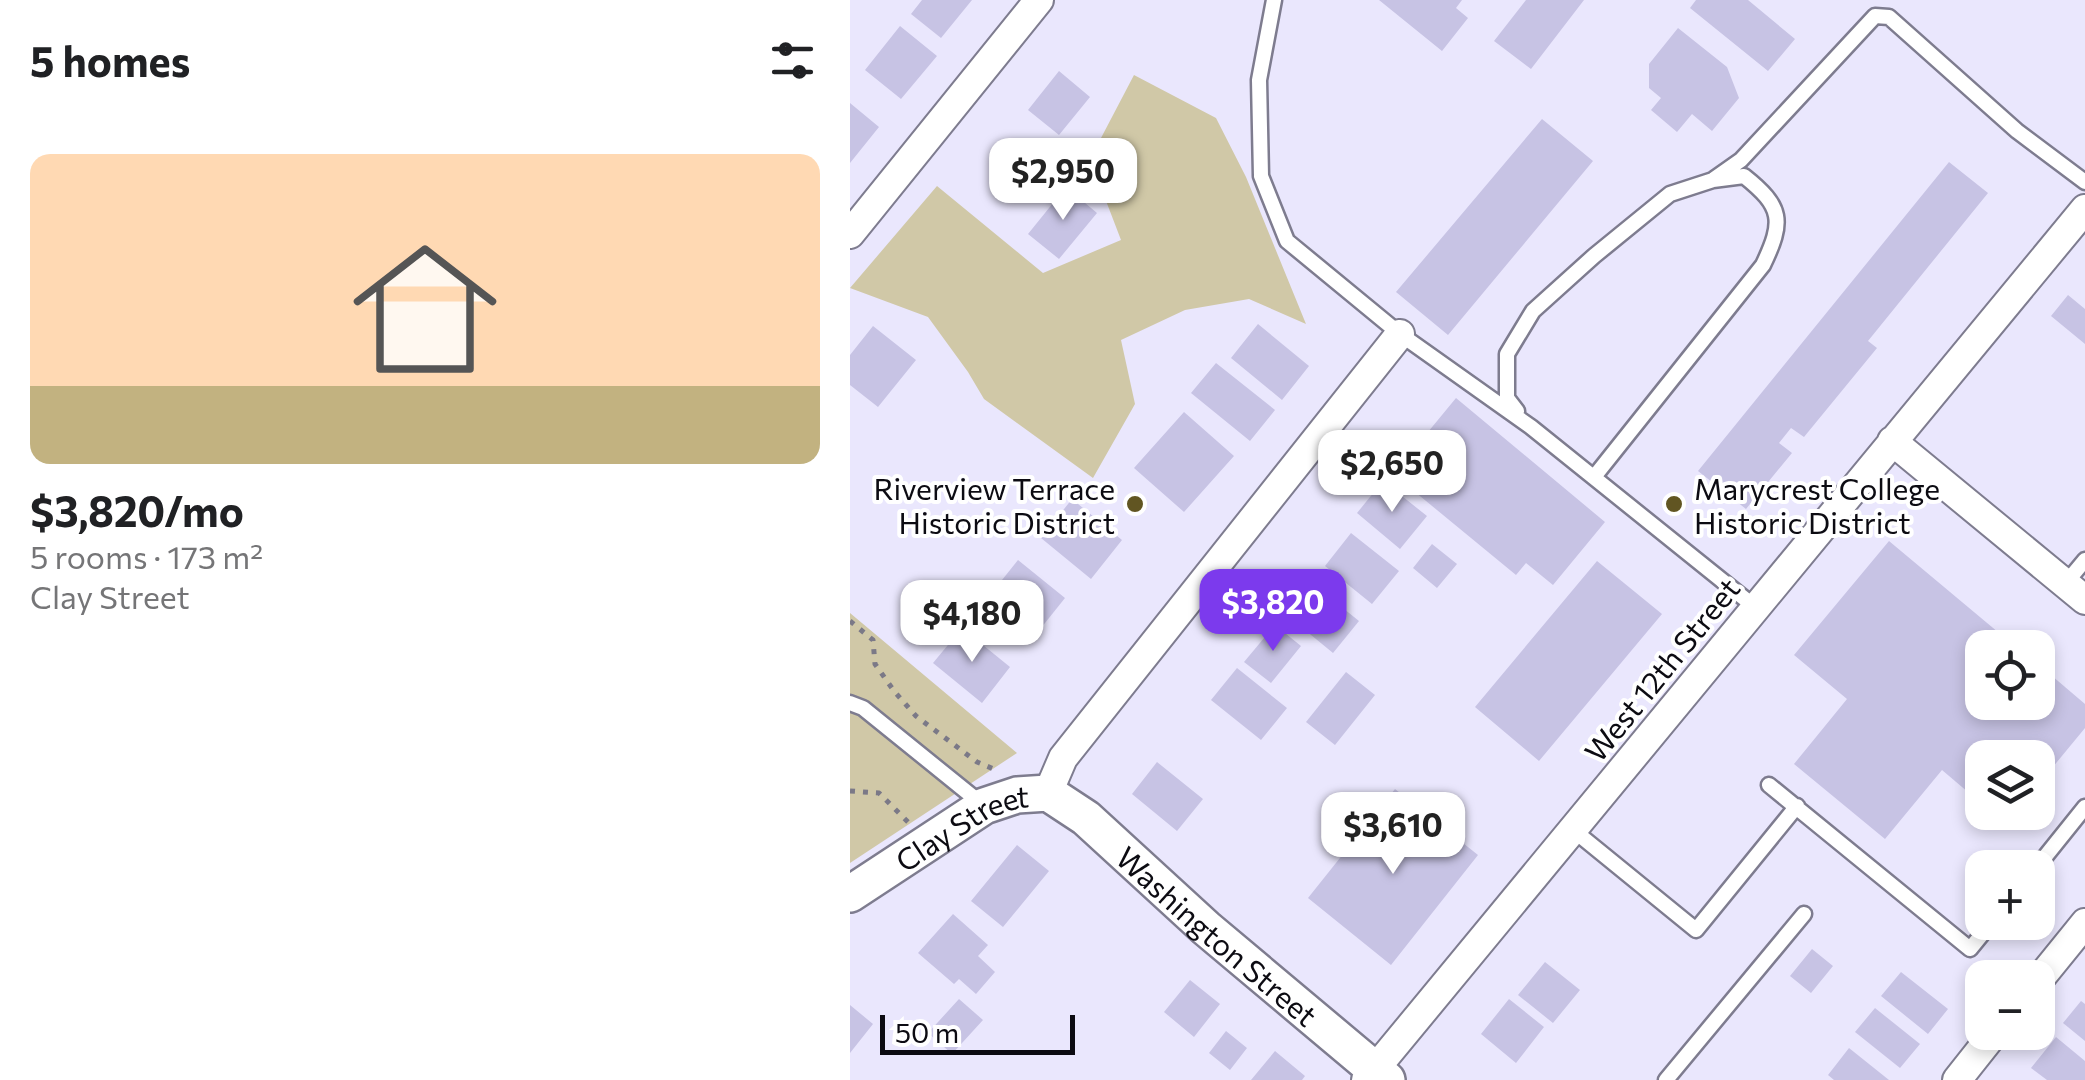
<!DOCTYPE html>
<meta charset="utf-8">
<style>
:root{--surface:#fff;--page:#f6f6f6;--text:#202124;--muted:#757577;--line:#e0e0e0;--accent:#7c3aed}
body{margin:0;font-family:Commissioner,sans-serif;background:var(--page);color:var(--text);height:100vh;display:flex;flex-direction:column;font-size:38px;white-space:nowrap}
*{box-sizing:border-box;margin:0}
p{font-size:32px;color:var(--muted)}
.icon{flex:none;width:55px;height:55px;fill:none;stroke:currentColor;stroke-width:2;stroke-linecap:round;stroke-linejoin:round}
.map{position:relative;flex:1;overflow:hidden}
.details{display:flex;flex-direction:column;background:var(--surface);width:850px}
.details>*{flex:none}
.tools{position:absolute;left:1115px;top:630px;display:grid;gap:20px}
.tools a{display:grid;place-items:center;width:90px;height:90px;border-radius:20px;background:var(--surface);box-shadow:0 5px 15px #0003;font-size:50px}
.scale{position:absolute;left:30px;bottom:25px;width:195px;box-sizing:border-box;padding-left:10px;border:5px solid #0c0b12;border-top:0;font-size:28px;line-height:35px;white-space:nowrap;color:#0c0b12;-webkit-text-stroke:8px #fff;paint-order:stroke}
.price{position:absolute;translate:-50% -85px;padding:0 22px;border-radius:20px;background:#fff;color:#222;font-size:32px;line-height:65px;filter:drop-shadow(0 2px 5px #0008)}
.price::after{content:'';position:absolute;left:50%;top:60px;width:30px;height:22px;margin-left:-15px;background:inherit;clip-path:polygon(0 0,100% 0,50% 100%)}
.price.selected{background:var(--accent);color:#fff}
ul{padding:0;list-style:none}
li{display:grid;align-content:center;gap:20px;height:530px;padding:0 30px}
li+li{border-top:2px solid var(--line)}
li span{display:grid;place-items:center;height:310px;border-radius:20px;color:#555}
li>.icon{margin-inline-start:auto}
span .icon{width:180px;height:180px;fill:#fffc;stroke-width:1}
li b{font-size:42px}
h2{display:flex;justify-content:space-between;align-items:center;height:120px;padding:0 30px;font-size:42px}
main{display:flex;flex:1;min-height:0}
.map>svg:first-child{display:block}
</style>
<main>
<section class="details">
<h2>5 homes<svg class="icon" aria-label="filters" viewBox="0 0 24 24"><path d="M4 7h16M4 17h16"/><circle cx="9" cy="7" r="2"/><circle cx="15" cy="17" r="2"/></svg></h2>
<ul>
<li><span style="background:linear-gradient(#ffd9b3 75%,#c2b280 0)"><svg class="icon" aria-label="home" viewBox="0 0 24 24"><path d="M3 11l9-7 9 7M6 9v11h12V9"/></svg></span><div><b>$3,820/mo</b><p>5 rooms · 173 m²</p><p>Clay Street</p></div></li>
</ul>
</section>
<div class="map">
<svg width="1235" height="1080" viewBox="0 0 1235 1080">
<rect width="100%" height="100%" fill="#eae7fd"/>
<path fill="#d0c8a7" d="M284 75 366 118 396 177 456 324 399 299 335 310 271 340 285 404 243 478 134 399 118 372 78 317 0 288 87 186 193 273 271 240 240 159Z
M0 613 167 753 0 863Z"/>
<path fill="#c7c3e4" d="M72 0H122L91 38 61 14Z
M529 0H612L606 8 618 18 592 51Z
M676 0H734L681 69 644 41Z
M846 0H898L945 39 918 71 840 8Z
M50 26 87 56 51 99 15 70Z
M828 28 877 67 889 98 862 131 842 114 827 132 801 110 811 98 799 88V64Z
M209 71 240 97 209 135 178 110Z
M0 103 29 127 0 163Z
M692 119 743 161 598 335 546 292Z
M1099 162 1138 193 1018 341 1027 348 954 437 941 428 929 443 942 453 896 509 848 471Z
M216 187 247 213 209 259 178 234Z
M1218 295 1235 309V344L1201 316Z
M408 324 459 366 432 400 381 358Z
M23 326 66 360 28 407 0 385V355Z
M366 363 425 410 400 441 341 393Z
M606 398 755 522 703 585 676 563 666 575 559 487 580 462 564 449Z
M334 412 384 456 334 512 284 468Z
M533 481 577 516 550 549 507 513Z
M222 499 272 540 241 579 191 538Z
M501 533 549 571 522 604 475 566Z
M1039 541 1167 648H1132V702H1188V664L1235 704V728L1188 785V758H1132V804L1092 770 1035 839 944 764 997 699 944 655Z
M582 544 607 564 587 588 563 568Z
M168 560 215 598 183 638 136 600Z
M747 561 812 614 689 761 625 707Z
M453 576 509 621 483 653 427 607Z
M425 625 451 646 421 683 394 662Z
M112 628 160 667 132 703 83 663Z
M387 668 437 708 411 740 361 700Z
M496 672 525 695 485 745 456 722Z
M307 762 353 799 327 831 282 794Z
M545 789 628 855 541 965 458 898Z
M167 845 199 871 153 927 121 901Z
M103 914 138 945 128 956 145 972 126 994 109 979 104 984 68 953Z
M962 949 983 966 961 993 940 976Z
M695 962 730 990 703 1023 668 995Z
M1051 972 1098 1009 1078 1034 1031 996Z
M340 980 370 1004 344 1037 314 1012Z
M109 999 133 1020 102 1054 78 1033Z
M659 999 694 1027 666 1063 631 1034Z
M1231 1001 1235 1004V1041L1213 1023Z
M0 1005 23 1024 0 1053Z
M1025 1008 1070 1044 1050 1068 1005 1032Z
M376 1031 397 1048 380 1070 359 1053Z
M1206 1037 1235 1061V1080H1197L1181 1068Z
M999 1048 1039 1080H984L978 1075Z
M425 1051 455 1076 452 1080H401Z"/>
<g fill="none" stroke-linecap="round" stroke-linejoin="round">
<defs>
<path id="service" d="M424 0 409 80 411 176 437 241 550 334 681 427 905 607
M864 179 891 160 1025 16 1039 17 1167 131 1235 182
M667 411 657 398V354L683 311 744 256 820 194 863 180 894 176C933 207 934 221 913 265L744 477
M1215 584 1235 560
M0 703 13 708 133 805
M919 785 1120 949 1142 922
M722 829 846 930 947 806
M1186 868 1235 807
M816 1080 954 914"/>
<path id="minor" d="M0 234 189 0
M1042 441 1235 600
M198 793 213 758 550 334
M1188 981 1235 923
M516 1080 1235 209
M1107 1080 1145 1032"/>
<g id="tertiary">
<path id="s1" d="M0 894 134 806 167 795 198 793 236 818 356 928 537 1080"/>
</g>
</defs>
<use href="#service" stroke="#7e7c8f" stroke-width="19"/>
<use href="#minor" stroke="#7e7c8f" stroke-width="32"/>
<use href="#tertiary" stroke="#7e7c8f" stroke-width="40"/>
<path stroke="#7b7987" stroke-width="5" stroke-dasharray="5 8" stroke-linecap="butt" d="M0 621 23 640 25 664 44 691 66 716 127 762 146 770
M0 791 29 793 58 822"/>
<use href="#service" stroke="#fff" stroke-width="14"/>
<use href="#minor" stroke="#fff" stroke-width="28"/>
<use href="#tertiary" stroke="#fff" stroke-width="35"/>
</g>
<g fill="#615522" stroke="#fff" stroke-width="4">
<circle cx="285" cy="504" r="10"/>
<circle cx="824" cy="504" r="10"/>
</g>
<g text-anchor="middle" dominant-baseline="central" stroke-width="8" stroke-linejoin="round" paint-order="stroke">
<g font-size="30" fill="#0c0b12" stroke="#fff" text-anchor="end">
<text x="265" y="487">Riverview Terrace<tspan x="265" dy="34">Historic District</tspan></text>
<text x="844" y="487" text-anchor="start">Marycrest College<tspan x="844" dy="34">Historic District</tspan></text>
</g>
<g font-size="30" fill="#0c0b12" stroke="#fff">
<text transform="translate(811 669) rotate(-51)">West 12th Street</text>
<text stroke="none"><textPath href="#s1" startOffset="132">Clay Street</textPath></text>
<text stroke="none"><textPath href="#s1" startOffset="448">Washington Street</textPath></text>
</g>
</g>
</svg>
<div class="tools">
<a><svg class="icon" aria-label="locate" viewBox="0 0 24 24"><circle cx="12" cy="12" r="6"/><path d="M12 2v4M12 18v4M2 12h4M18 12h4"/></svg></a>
<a><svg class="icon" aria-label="layers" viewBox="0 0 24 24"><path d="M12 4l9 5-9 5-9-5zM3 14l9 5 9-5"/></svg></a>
<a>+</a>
<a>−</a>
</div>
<div class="scale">50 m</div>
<b class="price" style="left:213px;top:223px">$2,950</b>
<b class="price" style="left:542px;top:515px">$2,650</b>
<b class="price selected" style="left:423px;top:654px">$3,820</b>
<b class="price" style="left:122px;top:665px">$4,180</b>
<b class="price" style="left:543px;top:877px">$3,610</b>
</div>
</main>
